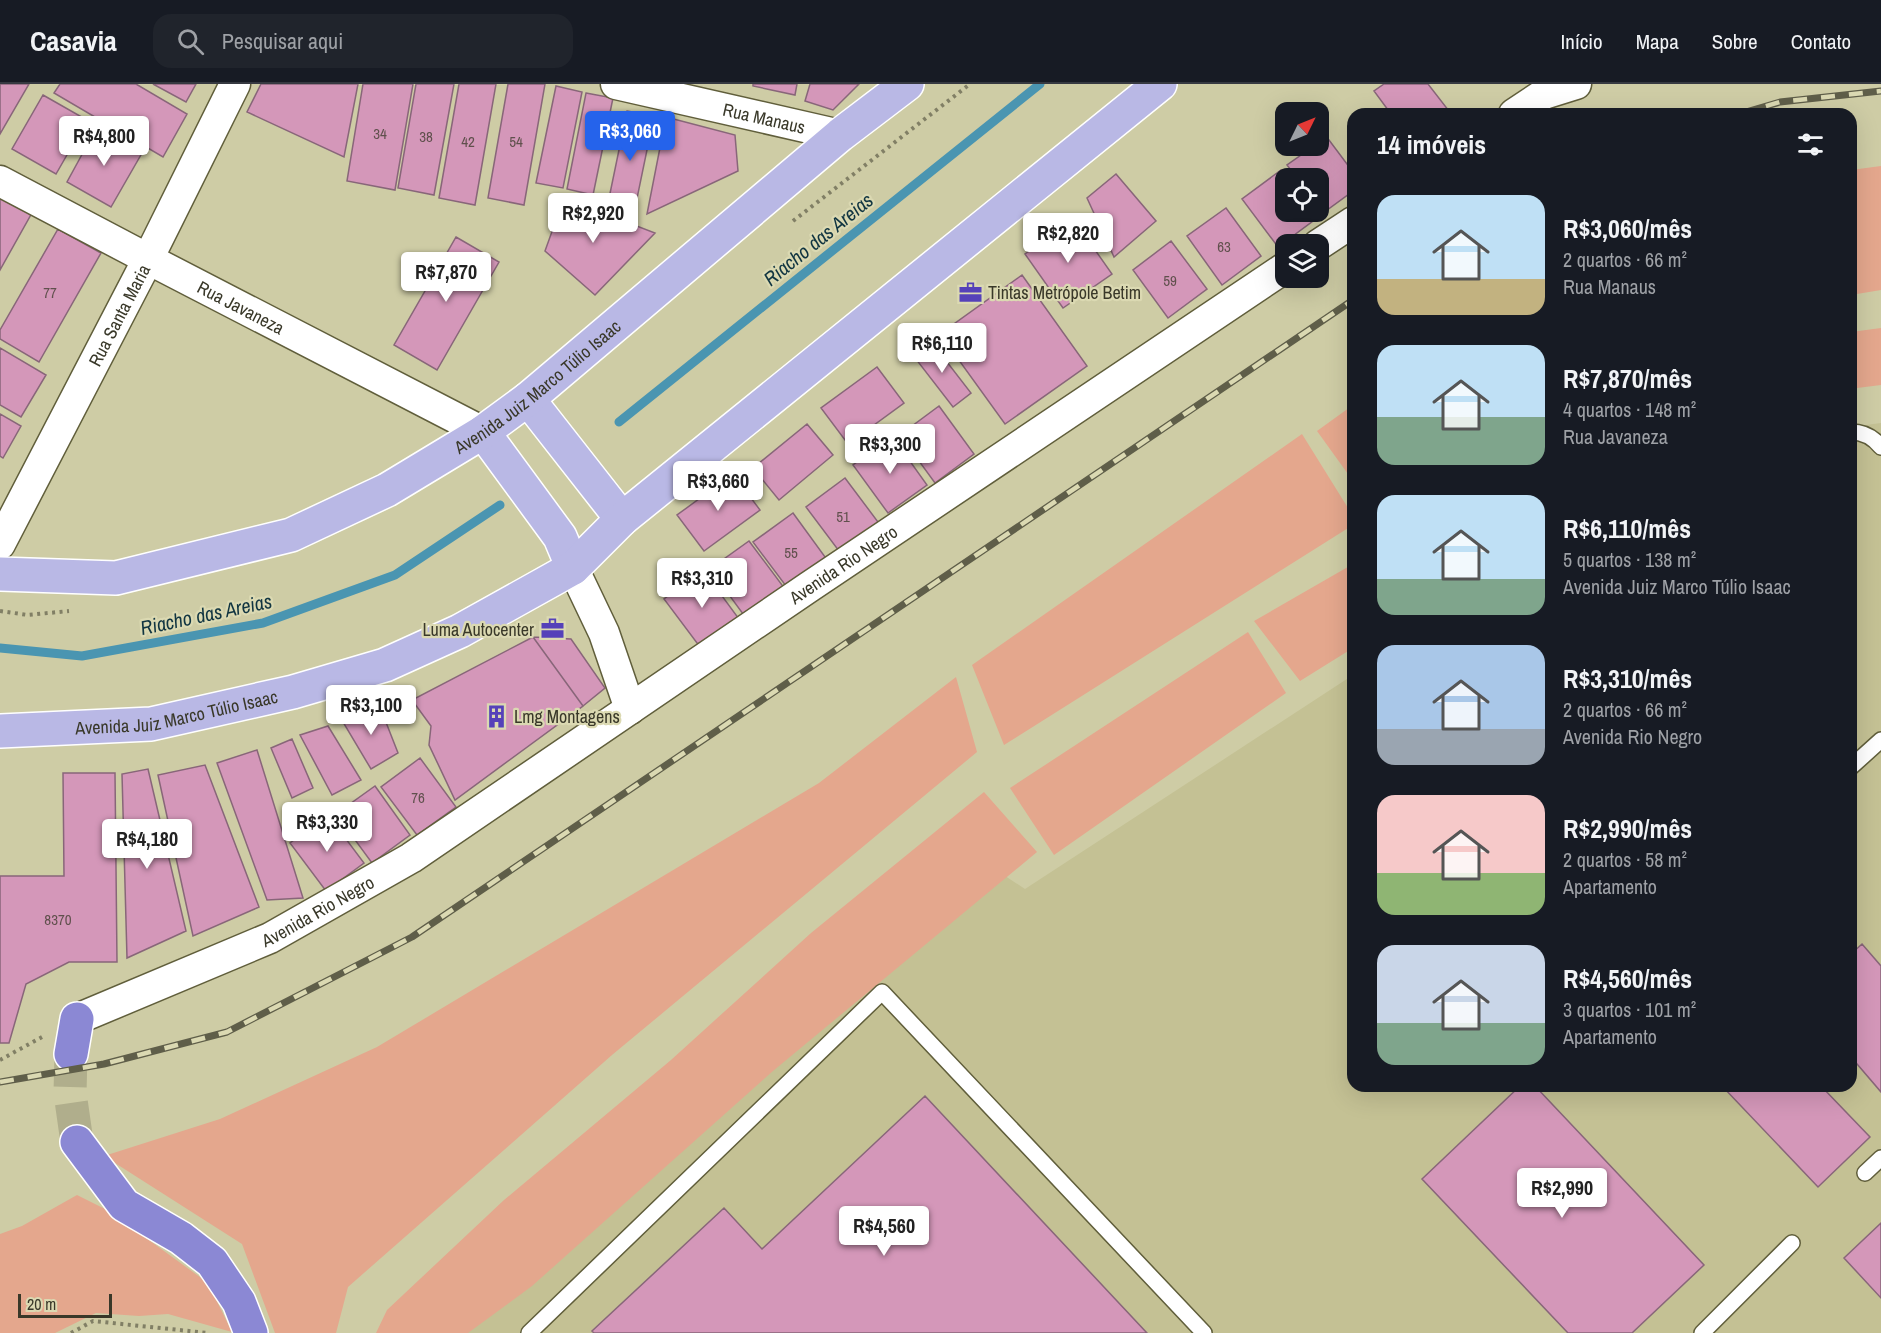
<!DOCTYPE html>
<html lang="pt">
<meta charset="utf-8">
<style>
:root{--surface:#171b24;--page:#20242c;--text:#f1f3f6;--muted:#9ea1a6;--line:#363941;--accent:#2563eb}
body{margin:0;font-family:"Archivo Narrow",sans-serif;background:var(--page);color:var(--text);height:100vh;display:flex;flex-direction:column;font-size:22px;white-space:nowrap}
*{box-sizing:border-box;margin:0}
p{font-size:20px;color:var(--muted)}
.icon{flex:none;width:33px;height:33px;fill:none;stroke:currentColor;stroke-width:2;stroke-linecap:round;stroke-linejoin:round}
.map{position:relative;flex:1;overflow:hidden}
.side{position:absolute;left:1347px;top:24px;width:510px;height:984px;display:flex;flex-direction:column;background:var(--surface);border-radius:18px;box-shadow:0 6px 24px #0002}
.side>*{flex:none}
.needle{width:39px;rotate:47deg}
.tools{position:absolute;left:1275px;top:18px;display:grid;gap:12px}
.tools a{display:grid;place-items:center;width:54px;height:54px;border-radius:12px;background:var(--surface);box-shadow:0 6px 24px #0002;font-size:30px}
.scale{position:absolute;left:18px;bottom:15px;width:94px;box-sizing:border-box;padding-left:6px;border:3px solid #393829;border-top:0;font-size:16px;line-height:21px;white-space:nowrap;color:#393829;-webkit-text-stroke:4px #dbd9b2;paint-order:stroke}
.price{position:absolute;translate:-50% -51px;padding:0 14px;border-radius:6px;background:#fff;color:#222;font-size:20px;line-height:39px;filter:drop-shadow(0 2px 3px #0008)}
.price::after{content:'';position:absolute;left:50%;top:36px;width:18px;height:14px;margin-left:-9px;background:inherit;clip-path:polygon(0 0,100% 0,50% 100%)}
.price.selected{background:var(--accent);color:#fff}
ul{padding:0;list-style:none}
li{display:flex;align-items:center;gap:18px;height:150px;padding:0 30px}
li span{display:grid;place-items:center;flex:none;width:168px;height:120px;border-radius:18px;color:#555}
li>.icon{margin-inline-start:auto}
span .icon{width:72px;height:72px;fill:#fffc;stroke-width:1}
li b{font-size:26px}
h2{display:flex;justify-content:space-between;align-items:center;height:72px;padding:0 30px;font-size:26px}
header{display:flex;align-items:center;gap:36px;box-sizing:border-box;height:84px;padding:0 30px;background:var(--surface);border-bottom:2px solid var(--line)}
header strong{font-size:28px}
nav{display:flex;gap:33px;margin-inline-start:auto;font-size:21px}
.search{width:420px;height:54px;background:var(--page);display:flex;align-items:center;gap:15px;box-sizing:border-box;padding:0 21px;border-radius:18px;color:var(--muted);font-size:22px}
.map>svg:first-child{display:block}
</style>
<header>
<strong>Casavia</strong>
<div class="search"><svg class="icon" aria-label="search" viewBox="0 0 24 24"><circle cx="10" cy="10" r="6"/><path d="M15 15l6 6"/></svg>Pesquisar aqui</div>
<nav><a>Início</a><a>Mapa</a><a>Sobre</a><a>Contato</a></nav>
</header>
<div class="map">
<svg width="1881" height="1249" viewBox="0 0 1881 1249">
<rect width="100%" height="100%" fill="#cecca5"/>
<path fill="#c4c194" d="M1881 339V1249H449L990 782 1025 805 1353 591V1002H1851V343Z"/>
<path fill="#e4a78d" d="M1881 82V206L1851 211V86Z
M1881 244V301L1857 304 1851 248Z
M1353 321V397L1317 347Z
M1302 350 1353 432V441L1004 661 972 581Z
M1353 480V564L1300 597 1254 537Z
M1248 548 1286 609 1054 771 1010 704Z
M956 593 977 668 612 971 348 1203 336 1249H275L242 1160 104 1072 220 1035 377 963 819 699Z
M984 708 1037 768 773 987 532 1202 468 1249H376L387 1226 504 1116 671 976 811 849Z
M77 1111 109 1127 208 1199 232 1248 168 1230 139 1232 96 1229 55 1249H0V1150L22 1142Z"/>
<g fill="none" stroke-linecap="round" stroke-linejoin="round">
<path stroke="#4a95b1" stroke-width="9" d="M619 338 1040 0
M0 564 82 572 263 539 395 491 500 421"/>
</g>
<path fill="#d497b9" stroke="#886679" stroke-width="1.5" d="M0 0H29L0 50Z
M60 0H136L187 30 163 73 54 9Z
M153 0H196L186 18Z
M261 0H358L344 73 247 28Z
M363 0H413L395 106 347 97Z
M416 0H454L434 111 398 104Z
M459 0H496L475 121 439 114Z
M508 0H545L524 121 488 114Z
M753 0H797L795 11 753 2Z
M810 0H859L833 26 805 17Z
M1384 0H1428L1449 27 1445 30H1391L1374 7Z
M556 2 582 8 563 104 536 99Z
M586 9 613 14 593 111 567 105Z
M43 11 87 36 56 90 12 65Z
M627 27 654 32 634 129 607 124Z
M666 33 735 51 738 87 647 130Z
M97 43 142 69 111 123 67 98Z
M1326 52 1353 88V107L1323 129 1318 123V94H1297L1287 81 1314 62H1318V58Z
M1281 86 1287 94H1286V128H1312L1317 134 1278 163 1242 115Z
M1116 90 1156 137 1114 173 1087 114Z
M0 108 33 127 0 186Z
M564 114 655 149 595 211 545 167Z
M1226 124 1261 172 1222 201 1187 152Z
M1074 136 1112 190 1063 224 1025 170Z
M58 145 101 169 39 278 0 255V246Z
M456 153 499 178 437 286 394 261Z
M1171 157 1207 205 1168 234 1133 186Z
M1022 191 1087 282 1005 340 940 250Z
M930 256 971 309 953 323 912 270Z
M0 264 46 291 21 333 0 321Z
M877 283 904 319 848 360 821 324Z
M939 322 974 370 935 399 900 351Z
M0 330 21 342 3 374 0 372Z
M807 340 833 371 779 416 753 384Z
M892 352 927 401 888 429 853 381Z
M733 390 760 426 704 467 677 431Z
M845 394 881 442 842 471 806 423Z
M793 429 828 477 789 506 753 458Z
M749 457 785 505 746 534 710 485Z
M703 486 739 535 700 563 664 515Z
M533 553 583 622 455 716 429 661 431 642 412 616Z
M533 553 571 555 605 604 583 622Z
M380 623 398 669 371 685 340 633Z
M328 642 361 696 332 711 300 651Z
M292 655 313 704 292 714 271 664Z
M257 666 303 814 267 816 217 679Z
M420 674 456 723 417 751 381 703Z
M205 681 259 823 193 852 158 691Z
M148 685 186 847 127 874 122 690Z
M63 689H115L117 878H69L26 900 9 959H0V792H64Z
M375 702 410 751 372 779 336 730Z
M328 731 364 779 326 807 290 759Z
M1862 860 1881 882V1008L1851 973V870Z
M1520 1002H1535L1704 1181 1632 1249H1568L1422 1095Z
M1722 1002H1821L1870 1053 1818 1103Z
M925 1012 1147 1249H594L592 1247 724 1124 762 1165Z
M1881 1139V1214L1844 1174Z"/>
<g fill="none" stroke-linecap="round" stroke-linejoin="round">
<path stroke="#b0ae8c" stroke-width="33" stroke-dasharray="33 16" stroke-linecap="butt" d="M71 970 70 1009 77 1058"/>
<defs>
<path id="service" d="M1851 348C1864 348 1873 353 1881 363
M1851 683 1881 656
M1865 1089 1881 1074
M529 1249 882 908 1204 1249
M1702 1249 1792 1159"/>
<g id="minor">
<path id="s1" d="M616 0 840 51"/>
<path d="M1514 30 1544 10 1576 0"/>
<path id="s2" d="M0 97 148 175 483 348"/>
<path d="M1318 161 1353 138"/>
<path id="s3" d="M0 460 148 175 235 0"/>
<path d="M573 484 604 549 630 625"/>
<path id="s4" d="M77 935 270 854 411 774 809 503 1286 183"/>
</g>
<g id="primary">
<path d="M528 315 622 435"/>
<path d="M483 348 560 453 573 484"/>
<path id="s5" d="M0 490 116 494 291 451 387 406 483 348 528 315 840 51 907 0"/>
<path id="s6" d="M0 647 151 640 293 608 385 581 460 547 573 484 622 435 1160 0"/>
</g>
<path id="motorway" d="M71 970 77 935
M77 1058 124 1121 181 1154 212 1178 239 1218 251 1249"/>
</defs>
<use href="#service" stroke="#605e3b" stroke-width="18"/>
<use href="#minor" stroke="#605e3b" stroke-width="33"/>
<use href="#primary" stroke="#fff" stroke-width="36"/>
<use href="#motorway" stroke="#fff" stroke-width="36"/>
<path stroke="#817f65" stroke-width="4" stroke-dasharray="3 4.5" stroke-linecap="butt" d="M793 137 970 0
M0 527 28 531 69 527
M0 976 42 953
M71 1249 93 1237 208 1249"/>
<use href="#service" stroke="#fff" stroke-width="15"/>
<use href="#minor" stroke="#fff" stroke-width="30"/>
<use href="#primary" stroke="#b9b8e5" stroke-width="33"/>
<use href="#motorway" stroke="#8b88d4" stroke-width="33"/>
<defs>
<path id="rail" d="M1739 30 1780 18 1881 7
M0 998 104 980 227 948 412 853 1353 216"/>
</defs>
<use href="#rail" stroke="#5f5e49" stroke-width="7"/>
<use href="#rail" stroke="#dbd9b2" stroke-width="4.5" stroke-dasharray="14" stroke-linecap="butt"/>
</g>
<defs>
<symbol id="office-bare" viewBox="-9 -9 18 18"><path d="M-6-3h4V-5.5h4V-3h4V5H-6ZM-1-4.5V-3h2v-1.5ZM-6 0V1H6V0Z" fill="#5541b9" stroke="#dbd9b2" stroke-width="2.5" paint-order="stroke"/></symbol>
<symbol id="building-bare" viewBox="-9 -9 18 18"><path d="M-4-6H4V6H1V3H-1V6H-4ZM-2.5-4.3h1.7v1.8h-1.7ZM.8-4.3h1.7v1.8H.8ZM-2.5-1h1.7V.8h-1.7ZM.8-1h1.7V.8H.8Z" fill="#5541b9" stroke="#dbd9b2" stroke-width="2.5" paint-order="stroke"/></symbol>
</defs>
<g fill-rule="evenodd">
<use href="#office-bare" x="954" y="192" width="33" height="33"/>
<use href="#office-bare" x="536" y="528" width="33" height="33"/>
<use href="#building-bare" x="480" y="616" width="33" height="33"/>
</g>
<g text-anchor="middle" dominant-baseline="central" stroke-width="4.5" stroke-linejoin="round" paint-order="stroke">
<g font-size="15" fill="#60504d">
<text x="380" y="49">34</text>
<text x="426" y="52">38</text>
<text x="468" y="57">42</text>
<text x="516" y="57">54</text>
<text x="1224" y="162">63</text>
<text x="1170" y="196">59</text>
<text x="50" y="208">77</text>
<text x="843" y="432">51</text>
<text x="791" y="468">55</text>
<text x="418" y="713">76</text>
<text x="58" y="835">8370</text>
</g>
<g font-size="18" fill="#393829" stroke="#dbd9b2">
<text stroke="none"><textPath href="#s1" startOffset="152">Rua Manaus</textPath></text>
<text stroke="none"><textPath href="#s2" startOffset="272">Rua Javaneza</textPath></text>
<text stroke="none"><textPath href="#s3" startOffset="258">Rua Santa Maria</textPath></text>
<text stroke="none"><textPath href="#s5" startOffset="585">Avenida Juiz Marco Túlio Isaac</textPath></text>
<text stroke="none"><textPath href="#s4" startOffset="894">Avenida Rio Negro</textPath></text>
<text stroke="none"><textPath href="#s6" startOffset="178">Avenida Juiz Marco Túlio Isaac</textPath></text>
<text stroke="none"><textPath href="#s4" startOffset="264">Avenida Rio Negro</textPath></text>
</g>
<g font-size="18" fill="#393829" stroke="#dbd9b2" text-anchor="start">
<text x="988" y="208">Tintas Metrópole Betim</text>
<text x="534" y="545" text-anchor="end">Luma Autocenter</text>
<text x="514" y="632">Lmg Montagens</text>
</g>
<g font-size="20" font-style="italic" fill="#113541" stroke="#dbd9b2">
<text transform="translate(818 155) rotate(-39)">Riacho das Areias</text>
<text transform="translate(206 530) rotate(-12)">Riacho das Areias</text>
</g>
</g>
</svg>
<div class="tools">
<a><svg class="needle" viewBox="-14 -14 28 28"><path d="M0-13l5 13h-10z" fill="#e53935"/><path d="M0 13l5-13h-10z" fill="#9ea1a6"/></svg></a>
<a><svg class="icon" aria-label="locate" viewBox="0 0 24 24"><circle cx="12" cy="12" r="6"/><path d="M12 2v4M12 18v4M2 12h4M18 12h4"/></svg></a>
<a><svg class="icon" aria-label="layers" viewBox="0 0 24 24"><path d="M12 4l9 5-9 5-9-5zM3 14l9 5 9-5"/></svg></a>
</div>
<div class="scale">20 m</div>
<b class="price selected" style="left:630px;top:78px">R$3,060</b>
<b class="price" style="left:104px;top:83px">R$4,800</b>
<b class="price" style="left:593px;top:160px">R$2,920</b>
<b class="price" style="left:1068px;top:180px">R$2,820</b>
<b class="price" style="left:446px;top:219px">R$7,870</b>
<b class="price" style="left:942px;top:290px">R$6,110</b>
<b class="price" style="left:890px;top:391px">R$3,300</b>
<b class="price" style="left:718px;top:428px">R$3,660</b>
<b class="price" style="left:702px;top:525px">R$3,310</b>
<b class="price" style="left:371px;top:652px">R$3,100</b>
<b class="price" style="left:327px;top:769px">R$3,330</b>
<b class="price" style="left:147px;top:786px">R$4,180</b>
<b class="price" style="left:1562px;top:1135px">R$2,990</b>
<b class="price" style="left:884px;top:1173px">R$4,560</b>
<section class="side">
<h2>14 imóveis<svg class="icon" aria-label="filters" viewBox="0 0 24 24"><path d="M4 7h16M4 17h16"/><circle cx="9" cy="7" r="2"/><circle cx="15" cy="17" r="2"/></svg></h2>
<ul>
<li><span style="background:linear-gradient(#bfe0f5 70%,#c2b280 0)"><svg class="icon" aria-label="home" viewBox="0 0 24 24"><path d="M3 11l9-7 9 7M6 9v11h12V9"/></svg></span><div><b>R$3,060/mês</b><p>2 quartos · 66 m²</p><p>Rua Manaus</p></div></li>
<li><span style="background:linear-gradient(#bfe0f5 60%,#7fa58c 0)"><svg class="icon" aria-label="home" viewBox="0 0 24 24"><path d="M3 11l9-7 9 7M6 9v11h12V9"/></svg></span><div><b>R$7,870/mês</b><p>4 quartos · 148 m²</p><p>Rua Javaneza</p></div></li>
<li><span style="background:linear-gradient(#bfe0f5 70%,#7fa58c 0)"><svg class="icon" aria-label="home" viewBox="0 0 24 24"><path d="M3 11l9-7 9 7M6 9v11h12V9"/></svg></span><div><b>R$6,110/mês</b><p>5 quartos · 138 m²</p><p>Avenida Juiz Marco Túlio Isaac</p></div></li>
<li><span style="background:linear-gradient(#a9c7e8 70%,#9aa5b1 0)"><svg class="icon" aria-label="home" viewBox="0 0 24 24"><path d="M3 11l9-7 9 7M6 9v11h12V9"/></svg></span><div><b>R$3,310/mês</b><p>2 quartos · 66 m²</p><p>Avenida Rio Negro</p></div></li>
<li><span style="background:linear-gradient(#f6c9c9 65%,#8fb573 0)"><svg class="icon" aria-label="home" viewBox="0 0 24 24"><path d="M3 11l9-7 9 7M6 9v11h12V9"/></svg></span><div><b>R$2,990/mês</b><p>2 quartos · 58 m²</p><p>Apartamento</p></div></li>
<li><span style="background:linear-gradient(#c9d6e8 65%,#7fa58c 0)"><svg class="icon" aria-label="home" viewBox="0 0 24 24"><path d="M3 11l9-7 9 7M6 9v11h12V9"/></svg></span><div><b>R$4,560/mês</b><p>3 quartos · 101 m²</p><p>Apartamento</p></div></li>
</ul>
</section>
</div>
